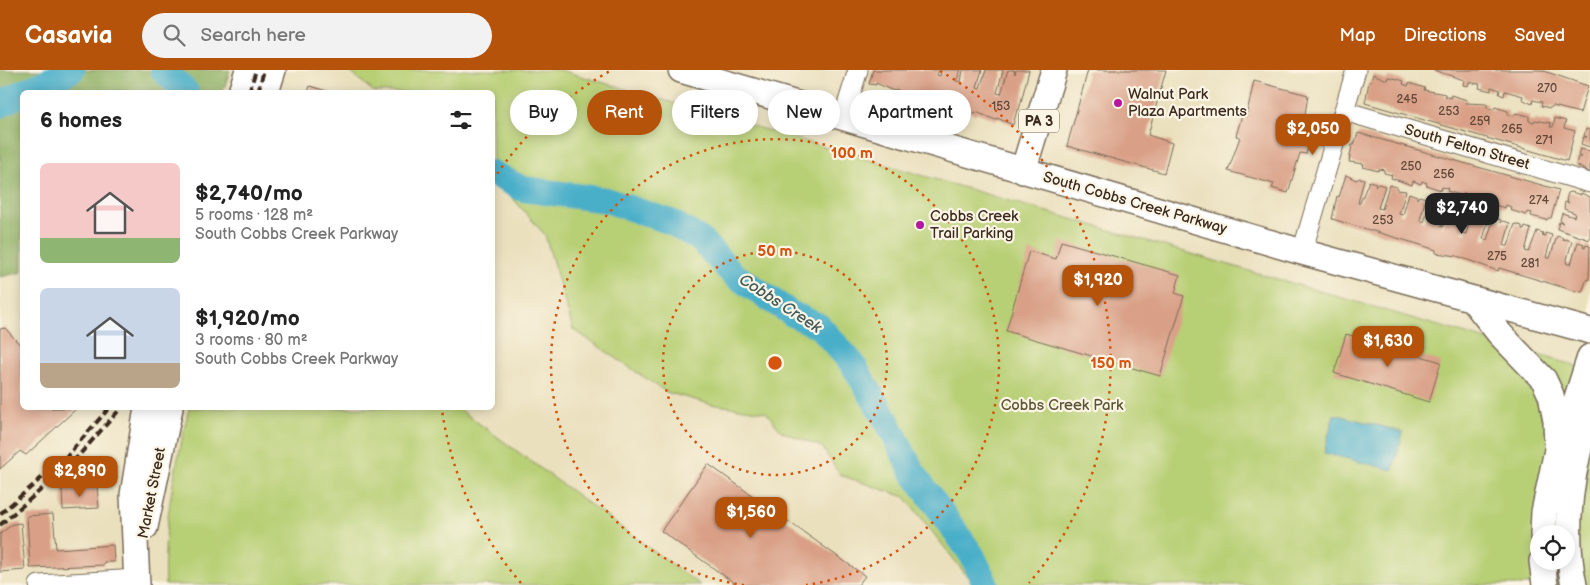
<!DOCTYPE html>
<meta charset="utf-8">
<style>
:root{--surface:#fff;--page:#f2f2f2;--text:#222;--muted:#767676;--accent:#b45309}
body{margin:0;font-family:"Balsamiq Sans",sans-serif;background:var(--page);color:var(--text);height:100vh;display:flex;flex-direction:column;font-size:19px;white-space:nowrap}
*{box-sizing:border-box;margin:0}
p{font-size:16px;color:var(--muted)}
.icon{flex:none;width:28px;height:28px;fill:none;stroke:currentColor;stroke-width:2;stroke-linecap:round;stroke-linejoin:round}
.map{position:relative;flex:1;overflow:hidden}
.panel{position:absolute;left:20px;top:20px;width:475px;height:320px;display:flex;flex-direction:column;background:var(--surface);border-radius:8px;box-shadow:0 2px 12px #0003}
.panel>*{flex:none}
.banner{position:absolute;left:510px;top:20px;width:475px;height:45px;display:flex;gap:10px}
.controls{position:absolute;left:1530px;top:455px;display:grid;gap:10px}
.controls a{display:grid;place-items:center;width:45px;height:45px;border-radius:50%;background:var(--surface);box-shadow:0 2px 12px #0003;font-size:25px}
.price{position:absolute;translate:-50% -42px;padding:0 11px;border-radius:10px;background:var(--accent);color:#fff;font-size:16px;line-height:32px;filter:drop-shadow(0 1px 2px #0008)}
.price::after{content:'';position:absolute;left:50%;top:30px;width:15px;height:11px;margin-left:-8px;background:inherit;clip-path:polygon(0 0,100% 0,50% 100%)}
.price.on{background:#222;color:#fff}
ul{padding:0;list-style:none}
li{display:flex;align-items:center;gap:15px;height:125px;padding:0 20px}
li span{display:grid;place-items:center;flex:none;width:140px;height:100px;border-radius:8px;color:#555}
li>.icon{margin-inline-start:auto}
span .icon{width:60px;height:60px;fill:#fffc;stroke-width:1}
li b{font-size:21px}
h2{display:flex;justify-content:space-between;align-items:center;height:60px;padding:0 20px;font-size:21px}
.pill{padding:0 18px;border-radius:22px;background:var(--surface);box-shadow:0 2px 12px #0003;font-size:18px;line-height:45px}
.pill.on{background:var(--accent);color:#fff}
header{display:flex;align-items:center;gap:30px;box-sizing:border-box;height:70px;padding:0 25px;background:var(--accent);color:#fff}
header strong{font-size:24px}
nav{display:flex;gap:28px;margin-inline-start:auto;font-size:18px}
.search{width:350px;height:45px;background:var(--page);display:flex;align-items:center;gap:12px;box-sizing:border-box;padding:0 18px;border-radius:28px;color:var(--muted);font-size:19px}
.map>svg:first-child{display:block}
</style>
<header>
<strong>Casavia</strong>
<div class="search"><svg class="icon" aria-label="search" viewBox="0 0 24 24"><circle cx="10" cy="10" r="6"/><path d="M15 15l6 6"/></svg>Search here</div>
<nav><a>Map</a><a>Directions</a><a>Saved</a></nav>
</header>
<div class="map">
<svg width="1590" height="515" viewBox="0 0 1590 515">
<rect width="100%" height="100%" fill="#fcf5e5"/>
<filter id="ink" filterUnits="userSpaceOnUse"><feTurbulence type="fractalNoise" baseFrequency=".02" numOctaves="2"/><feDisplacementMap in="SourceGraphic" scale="10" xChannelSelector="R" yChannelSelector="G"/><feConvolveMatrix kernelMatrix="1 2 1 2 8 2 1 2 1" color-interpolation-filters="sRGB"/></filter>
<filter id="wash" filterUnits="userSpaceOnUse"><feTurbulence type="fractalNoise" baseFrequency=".0096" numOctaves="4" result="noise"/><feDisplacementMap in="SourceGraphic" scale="20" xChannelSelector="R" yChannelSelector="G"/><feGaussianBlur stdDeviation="1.12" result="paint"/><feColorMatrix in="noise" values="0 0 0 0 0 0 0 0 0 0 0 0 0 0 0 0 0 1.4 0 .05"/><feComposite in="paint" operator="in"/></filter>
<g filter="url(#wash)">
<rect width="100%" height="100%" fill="#eae0be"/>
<path fill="#b7cf75" stroke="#797c4a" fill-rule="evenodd" d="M348 0H560L1590 300V515H974L905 427 840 405 822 377 781 361 766 342 710 334 666 322 573 259 545 165 501 115 493 111 492 22H374ZM1539 464H1566V491H1539Z
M189 338H458L700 515H165C162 455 176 396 189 338Z"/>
<path fill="#91b266" stroke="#666e42" d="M0 0H230L224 19 221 22H22V202L0 207Z"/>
<path fill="#4aafc9" stroke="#426c74" d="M1334 344 1403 362 1393 400 1324 383Z"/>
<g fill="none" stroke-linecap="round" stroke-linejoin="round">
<path stroke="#4aafc9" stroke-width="26" d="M163 0 186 22
M24 22 72 0
M0 35 22 23
M492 103 523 119 606 130 671 152 701 170 733 204 792 244 819 256 852 293 888 353 912 401 972 485 986 515"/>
</g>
<g id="blocks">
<path fill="#d9a087" d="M873 0H939L937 5 940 6 941 0H961L956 11 961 12 963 0H982L977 17 980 18 986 0H1003L997 23 1001 24 1008 0H1014L1015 4 1016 0H1029L1019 40H1017L1013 55 997 48 996 50 976 42V44L967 42V40L906 24 896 19 895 21 891 20 876 13V15L869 14Z
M1088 0H1166L1148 65 1172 73 1164 103 1067 76Z
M1433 0H1541L1588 16 1580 43 1553 36 1550 38 1541 36 1542 32 1533 30 1532 34 1522 29 1523 26 1505 21 1504 26 1499 24 1500 20 1491 17V21L1479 18 1480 14 1474 13 1469 12 1468 16 1463 15 1464 10Z
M1373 4 1387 10 1388 7 1394 8 1404 11 1403 14 1408 16 1409 13 1425 18 1424 20 1445 24V26L1450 28 1451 25 1467 30 1466 33 1487 34V38L1493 40 1495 37 1508 41V45L1514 46 1516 43 1529 46V51L1534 52 1535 50 1551 53 1550 57H1553L1555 48 1566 51 1564 58 1575 61 1567 91 1365 33 1369 12H1371Z
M1254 11 1308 25 1302 64 1311 67 1306 84 1300 83 1288 123 1272 118 1274 114 1228 101 1240 67 1236 66 1242 45 1246 47Z
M310 16 330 22H308Z
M1586 59 1590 60V77L1581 74 1583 67H1587L1584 66Z
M1358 63 1559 120 1551 148H1548L1547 150 1531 146 1532 143 1527 142 1526 145 1510 140 1511 137 1506 135 1505 138 1495 135 1494 137 1488 136 1490 131 1485 129 1484 132 1468 127 1469 125 1464 123 1463 126 1447 121 1448 118 1442 117 1441 120 1426 115 1427 113 1422 111 1421 114 1413 111 1412 115 1391 108 1392 105 1384 103V100L1379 99 1378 101 1363 97 1364 94 1349 92 1352 75H1354Z
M1580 79 1590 81V103L1576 95 1578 87H1581L1578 85Z
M1346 105 1356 110 1360 108 1364 109 1358 133H1360L1369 111 1376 113 1375 116 1378 114 1385 116 1378 138 1382 139 1389 115 1397 117V120L1406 121 1399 144 1403 145 1409 123 1417 126V129L1419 126 1426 128 1420 150 1424 152 1431 129 1438 131 1437 134 1439 132 1447 134 1441 156 1443 157 1452 136 1460 138 1459 140 1461 138 1469 140 1462 163 1466 164 1473 139 1479 140 1480 146 1489 149 1483 169 1487 170 1494 148 1501 150V153L1503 151 1510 153 1504 175 1506 176H1508L1515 154 1522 156V159L1524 160 1525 157 1531 159 1525 181 1529 182 1537 161 1543 163 1542 165 1545 166V163L1552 165 1546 187 1547 188H1550L1557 166 1563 168V171L1565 169 1572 171 1566 193 1568 194H1571L1578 172 1584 174 1583 177 1585 178 1586 175 1590 176 1589 210 1587 209 1582 222 1572 220 1499 198 1498 201 1457 186 1436 183V180L1421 175 1332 149 1337 126 1339 127Z
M1571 122 1581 125V123L1590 127V170L1557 159 1559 152 1563 153 1560 150 1562 143 1574 147 1575 143 1564 139 1565 132 1569 133 1566 130 1568 123Z
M1061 171 1180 205 1175 223 1184 226 1160 306 1006 261 1029 181 1056 189Z
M5 258 22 277V338H77L26 385 20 381 0 399V259Z
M1346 264 1441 292 1429 332 1334 303Z
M708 394 865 506 858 515H737L661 461Z
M97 416 99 438 63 440 62 418Z
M53 444 56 479 113 475 114 492H104V495L30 498 27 446Z
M21 453 25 500 0 502V464L13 454Z"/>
</g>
</g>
<g filter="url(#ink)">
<use href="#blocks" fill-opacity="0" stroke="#786a56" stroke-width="1"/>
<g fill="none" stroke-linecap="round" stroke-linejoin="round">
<defs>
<path id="minor" d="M1344 41 1590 113
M843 48 858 0
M1302 182 1356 0
M39 515 137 509"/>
<path id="major" d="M681 0 1302 182 1590 261
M241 22 248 0
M266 22 273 0
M1023 101 1054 0
M1473 230 1499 263 1544 310 1551 325 1556 351 1557 376
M145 457 170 338
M1543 464 1544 442 1557 380 1566 362 1590 287
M1542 491 1545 515
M137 515 133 425 147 338
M1574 515C1562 458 1572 395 1590 340"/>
</defs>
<use href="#minor" stroke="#786a56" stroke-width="21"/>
<use href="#major" stroke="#786a56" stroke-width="28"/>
<use href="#minor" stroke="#fff" stroke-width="19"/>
<use href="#major" stroke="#fff" stroke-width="25"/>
<path stroke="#3b2a1e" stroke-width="4" stroke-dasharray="8 4" stroke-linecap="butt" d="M249 22 256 0
M258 22 264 0
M0 444 67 386 109 338
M0 455 72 393 121 338"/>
</g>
</g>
<g fill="none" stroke="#d7540e" stroke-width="2.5" stroke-dasharray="2.5 5">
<circle cx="775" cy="293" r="112"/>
<path d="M744 515A224 224 0 1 1 806 515"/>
<path d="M521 513A336 336 0 0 1 442 340M493 110A336 336 0 0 1 610 1M940 1A336 336 0 0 1 1029 513"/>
</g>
<g fill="#b5179e" stroke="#fcf5e5" stroke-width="2">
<circle cx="1118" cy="33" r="5"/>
<circle cx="920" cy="155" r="5"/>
</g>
<g text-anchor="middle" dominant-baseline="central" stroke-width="4.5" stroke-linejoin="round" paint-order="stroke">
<g font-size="12" fill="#624838">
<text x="1547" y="18">270</text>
<text x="1407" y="29">245</text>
<text x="1001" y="36">153</text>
<text x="1449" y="41">253</text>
<text x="1480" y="51">259</text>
<text x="1512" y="59">265</text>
<text x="1544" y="70">271</text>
<text x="1411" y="96">250</text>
<text x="1444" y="104">256</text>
<text x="1539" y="130">274</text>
<text x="1383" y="150">253</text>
<text x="1497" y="186">275</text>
<text x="1530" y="193">281</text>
</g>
<rect fill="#fcf5e5" stroke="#75675a" stroke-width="1" x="1019" y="39.5" width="40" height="23" rx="4"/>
<g font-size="14" font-weight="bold" fill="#3b2a1e">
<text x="1039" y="51">PA 3</text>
</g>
<g font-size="15" fill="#3b2a1e" stroke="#fcf5e5" text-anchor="start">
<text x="1128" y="24">Walnut Park<tspan x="1128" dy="17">Plaza Apartments</tspan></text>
<text x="930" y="146">Cobbs Creek<tspan x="930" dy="17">Trail Parking</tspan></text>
</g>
<g font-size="15" fill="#3b2a1e" stroke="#fcf5e5">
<text transform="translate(1467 77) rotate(16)">South Felton Street</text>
<text transform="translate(1135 133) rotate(16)">South Cobbs Creek Parkway</text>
<text transform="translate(152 423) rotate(-79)">Market Street</text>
</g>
<g font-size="15" fill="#5a5334" stroke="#fcf5e5">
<text x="1062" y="335">Cobbs Creek Park</text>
</g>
<g font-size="16" font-style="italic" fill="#40595a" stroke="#fcf5e5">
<text transform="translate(780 234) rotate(33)">Cobbs Creek</text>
</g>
</g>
<circle cx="775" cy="293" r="8" fill="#d7540e" stroke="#fcf5e5" stroke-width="2.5"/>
<g font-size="15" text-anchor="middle" font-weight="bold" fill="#d7540e" stroke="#fcf5e5" stroke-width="4.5" stroke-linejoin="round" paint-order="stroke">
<text x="852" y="88">100 m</text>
<text x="775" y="186">50 m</text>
<text x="1111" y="298">150 m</text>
</g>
</svg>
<div class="controls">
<a><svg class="icon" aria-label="locate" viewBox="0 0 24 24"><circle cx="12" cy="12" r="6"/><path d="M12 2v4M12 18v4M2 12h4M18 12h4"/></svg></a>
</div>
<b class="price" style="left:1313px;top:86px">$2,050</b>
<b class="price on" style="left:1462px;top:165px">$2,740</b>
<b class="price" style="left:1098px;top:237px">$1,920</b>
<b class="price" style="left:1388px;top:298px">$1,630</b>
<b class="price" style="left:80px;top:428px">$2,890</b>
<b class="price" style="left:751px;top:469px">$1,560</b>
<div class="banner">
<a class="pill">Buy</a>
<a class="pill on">Rent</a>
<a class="pill">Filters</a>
<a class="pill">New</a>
<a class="pill">Apartment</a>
</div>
<section class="panel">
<h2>6 homes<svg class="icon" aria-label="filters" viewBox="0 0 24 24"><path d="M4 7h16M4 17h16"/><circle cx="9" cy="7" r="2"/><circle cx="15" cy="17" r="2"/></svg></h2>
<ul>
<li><span style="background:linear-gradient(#f6c9c9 75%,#8fb573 0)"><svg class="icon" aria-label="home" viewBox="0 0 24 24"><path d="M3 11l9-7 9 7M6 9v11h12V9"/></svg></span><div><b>$2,740/mo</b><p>5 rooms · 128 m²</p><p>South Cobbs Creek Parkway</p></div></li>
<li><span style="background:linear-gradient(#c9d6e8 75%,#b9a48a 0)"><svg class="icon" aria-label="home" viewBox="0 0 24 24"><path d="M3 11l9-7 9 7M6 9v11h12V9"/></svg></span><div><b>$1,920/mo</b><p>3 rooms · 80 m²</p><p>South Cobbs Creek Parkway</p></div></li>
</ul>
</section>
</div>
